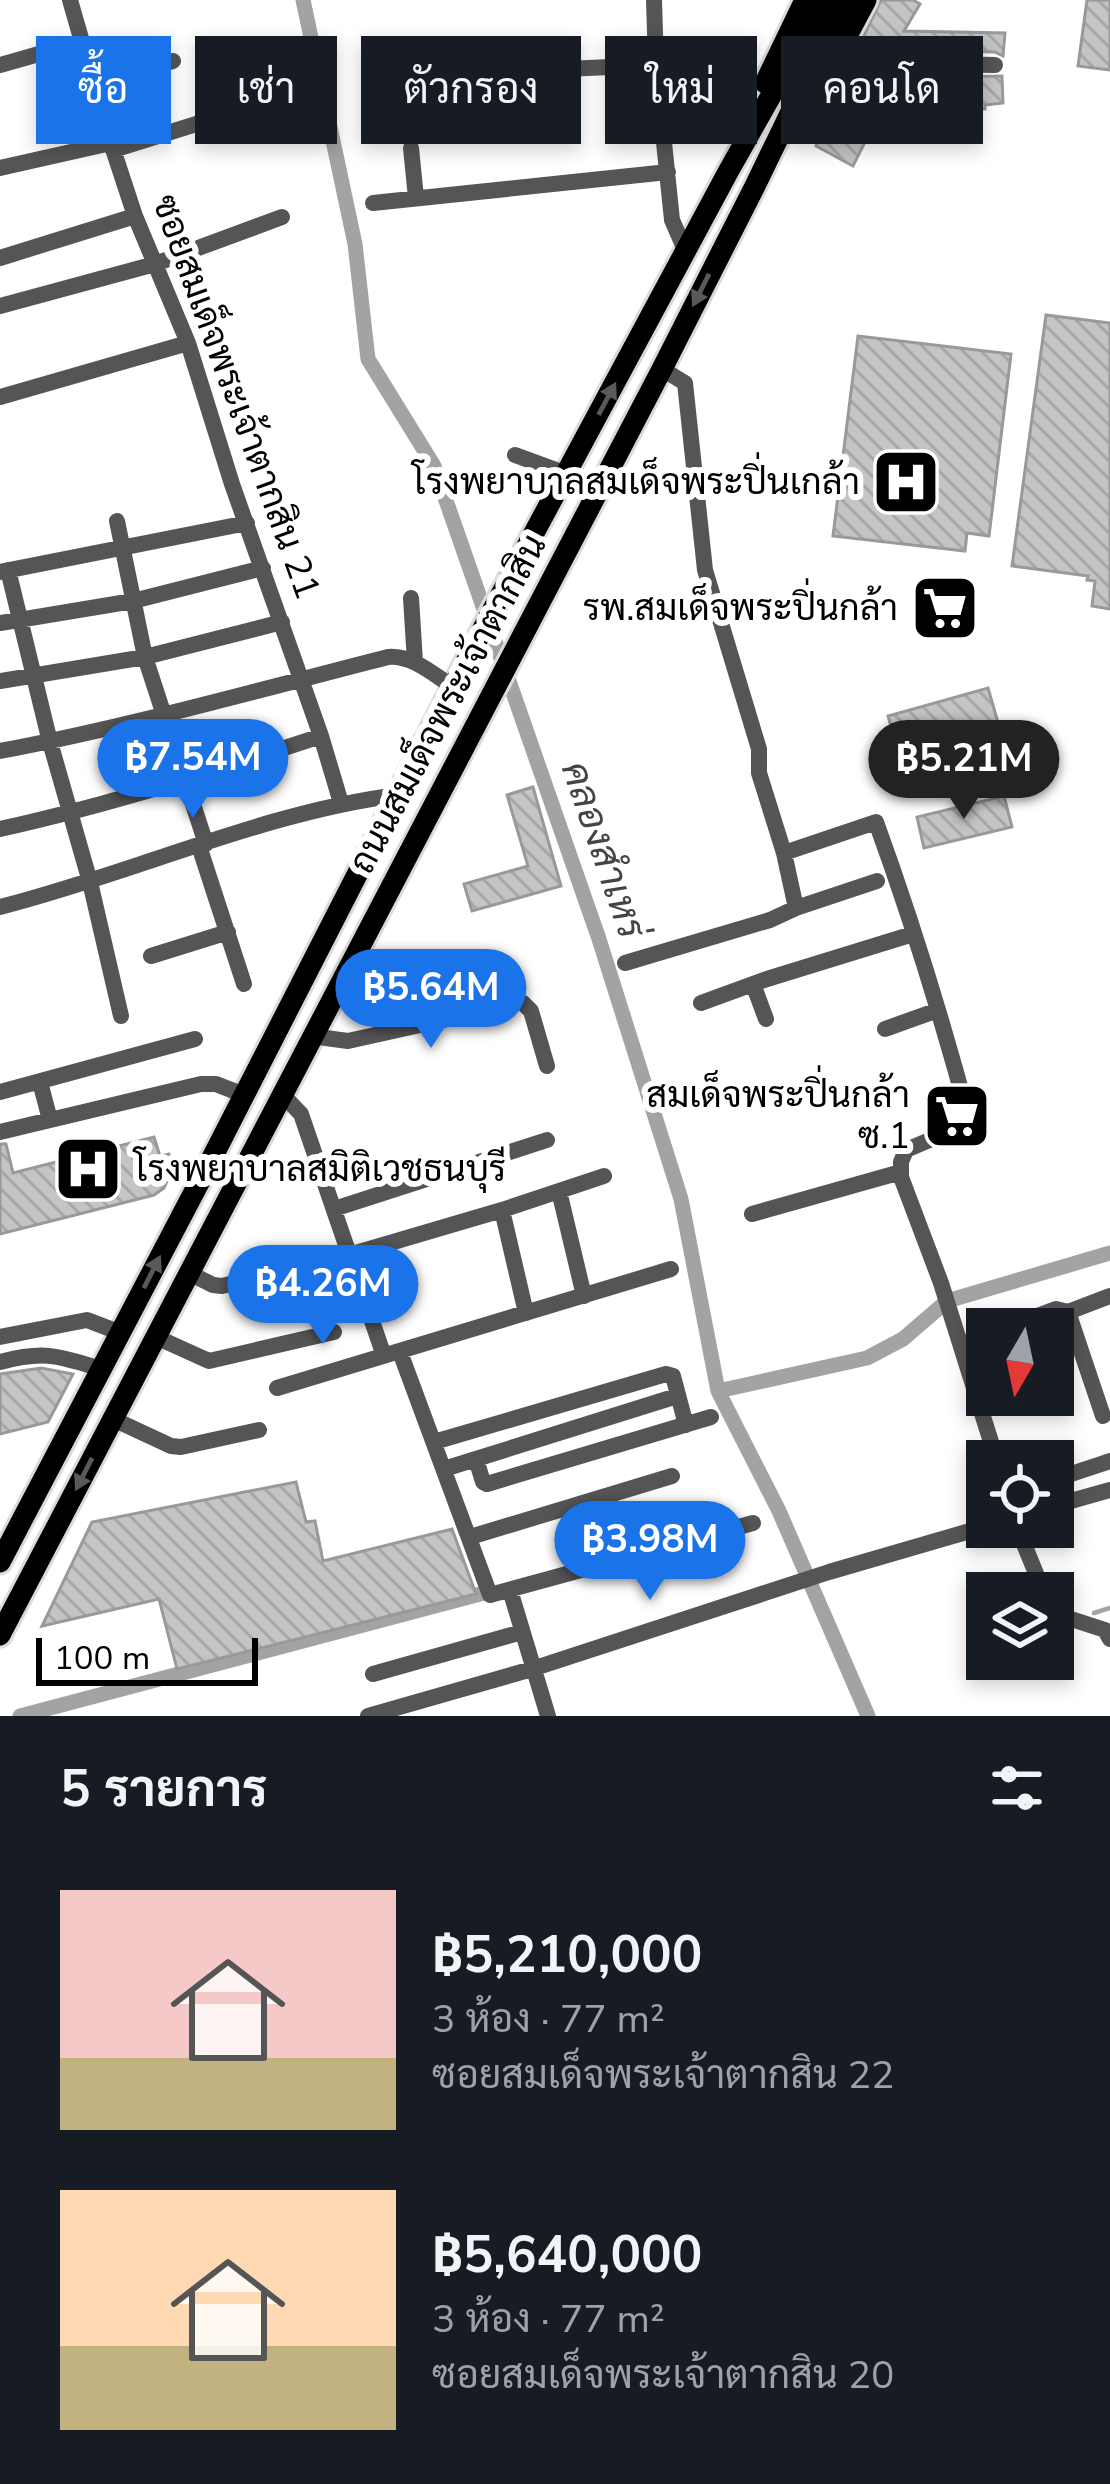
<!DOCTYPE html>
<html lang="th">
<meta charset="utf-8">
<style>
:root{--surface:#171b24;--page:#242831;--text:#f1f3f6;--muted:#9ea1a6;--accent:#1a73e8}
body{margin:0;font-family:"Nunito Sans",Sarabun,sans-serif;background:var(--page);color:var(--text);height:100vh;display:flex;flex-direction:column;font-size:45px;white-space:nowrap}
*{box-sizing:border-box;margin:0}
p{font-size:39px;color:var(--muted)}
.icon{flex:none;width:66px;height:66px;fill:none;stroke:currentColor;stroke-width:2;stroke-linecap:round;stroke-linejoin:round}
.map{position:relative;height:1716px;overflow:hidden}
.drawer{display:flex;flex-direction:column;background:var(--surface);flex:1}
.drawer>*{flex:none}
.top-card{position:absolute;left:36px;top:36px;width:1038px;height:108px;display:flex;gap:24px}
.needle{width:78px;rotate:189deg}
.controls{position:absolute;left:966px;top:1308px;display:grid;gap:24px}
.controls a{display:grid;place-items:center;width:108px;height:108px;border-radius:0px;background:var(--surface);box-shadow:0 6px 18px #0003;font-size:60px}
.scale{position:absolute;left:36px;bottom:30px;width:222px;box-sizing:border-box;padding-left:12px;border:6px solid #000;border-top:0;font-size:33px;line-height:42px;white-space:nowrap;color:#000;-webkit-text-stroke:9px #fff;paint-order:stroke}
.price{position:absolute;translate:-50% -102px;padding:0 27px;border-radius:42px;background:var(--accent);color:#fff;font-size:39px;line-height:78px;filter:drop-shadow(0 3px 6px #0008)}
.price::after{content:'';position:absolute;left:50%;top:72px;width:36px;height:27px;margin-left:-18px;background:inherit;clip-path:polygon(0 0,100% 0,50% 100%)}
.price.selected{background:#222;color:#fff}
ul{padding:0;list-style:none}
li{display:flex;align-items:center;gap:36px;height:300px;padding:0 60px}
li span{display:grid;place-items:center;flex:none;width:336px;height:240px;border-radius:0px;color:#555}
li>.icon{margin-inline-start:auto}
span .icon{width:144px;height:144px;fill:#fffc;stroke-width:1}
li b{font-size:51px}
h2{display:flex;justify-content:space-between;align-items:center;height:144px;padding:0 60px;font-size:51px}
.pill{padding:0 42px;border-radius:0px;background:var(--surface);box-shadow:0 6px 18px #0003;font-size:42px;line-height:108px}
.pill.selected{background:var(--accent);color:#fff}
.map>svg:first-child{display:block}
</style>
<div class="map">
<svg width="1110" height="1716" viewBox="0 0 1110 1716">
<defs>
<pattern id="building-back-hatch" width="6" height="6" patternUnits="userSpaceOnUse" patternTransform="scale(3)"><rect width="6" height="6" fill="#c4c4c4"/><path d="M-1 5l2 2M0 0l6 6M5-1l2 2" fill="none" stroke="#a7a7a7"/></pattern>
</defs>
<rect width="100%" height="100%" fill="#fff"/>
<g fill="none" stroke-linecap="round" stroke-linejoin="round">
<path stroke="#a3a3a3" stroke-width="4.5" d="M1094 1613 1110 1608"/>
<path stroke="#a3a3a3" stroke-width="15" d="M303 0 355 244 368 359 434 466 599 939 681 1199 718 1391 779 1511 868 1716
M718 1391 867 1358 903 1339 947 1301 1110 1253
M20 1716 484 1593"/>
</g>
<path fill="url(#building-back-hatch)" stroke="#999" stroke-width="3" d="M881 0H913L920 4 904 31 1005 33 1003 56 995 52 857 50Z
M1087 0H1110V70L1078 66Z
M1002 76 1003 103 985 105V109H914V113L901 114 856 111 854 85H958V77Z
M834 111 871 130 853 166 816 146Z
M1046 315 1110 323V609L1092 606 1095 581 1087 580 1088 576 1012 566Z
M858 336 1011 354 989 536 967 533 965 551 833 536Z
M988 688 1001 733 901 761 888 716Z
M533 787 561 886 472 911 464 884 528 866 507 795Z
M1004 796 1012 827 924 848 917 817Z
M154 1137 160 1156 169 1154 173 1167 164 1188 154 1195 0 1234V1144H6L13 1173Z
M41 1368 73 1374 48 1422 0 1434V1374Z
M296 1482 306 1522 315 1521 323 1561 452 1529 476 1594 177 1669 159 1599 42 1626 92 1522Z"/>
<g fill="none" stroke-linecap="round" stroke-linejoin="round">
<defs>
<path id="major" d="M765 83 805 0
M800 114 833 62 866 0
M0 1562 213 1156 491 613 728 172 825 0
M0 1635 662 369 755 186 845 0"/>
</defs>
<use href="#major" stroke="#dbdbdb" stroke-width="27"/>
<path stroke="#555" stroke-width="16" d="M70 0 111 143 135 216 188 343 232 484 321 736 341 803
M654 0 656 65 672 220 686 252
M833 62 995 65
M0 65 81 42
M496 72 656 65
M94 84 173 61
M411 148 416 198
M113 150 292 94
M0 168 111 143
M373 203 668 172
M0 258 135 216
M0 306 155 264 282 217
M662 369 685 383 705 570 759 749V773L784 853 796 908
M0 397 188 343
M515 455 567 474
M117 521 145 657 206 844
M8 570 50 742 90 882 121 1016
M0 572 247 523
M411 598 415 662
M0 623 133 601 263 568
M0 681 145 657 282 622
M0 751C131 726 259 690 388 657 412 655 433 674 453 687
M0 829C109 805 215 771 321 736
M199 846 244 984
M784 853 876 822C912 921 943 1022 970 1123L906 1150 901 1162V1177L941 1283 997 1461
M0 907C131 874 264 812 398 795
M151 956 228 932
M625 963 770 920 796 908 877 881
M753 984 766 1019
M701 1003 767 979 913 934
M885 1029 938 1010
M311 1036 348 1041 483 1011 516 1001 523 1003 531 1011 547 1066
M40 1082 50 1120
M0 1092 195 1039
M281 1093 301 1114 384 1356
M0 1132 201 1084H216L244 1095
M559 1191 584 1296
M334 1209 547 1140
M502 1210 526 1313
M752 1214 901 1172
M349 1255 502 1210 604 1176
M189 1273 213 1285 222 1286 317 1263
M1068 1312 1110 1296
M1003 1329 1056 1309 1068 1312 1103 1416
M0 1337 87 1320 121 1333
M156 1337 209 1361 334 1332
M961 1345 987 1335
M400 1352 490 1595 753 1523
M0 1362C45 1350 59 1356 101 1369
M277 1388 671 1269
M113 1419 171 1446 181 1447 259 1430
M434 1442 666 1374 673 1376 686 1425
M476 1459 483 1482 487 1484 711 1417
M444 1469 677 1396
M1053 1480 1110 1461
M1053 1506 1110 1490
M1017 1527 1044 1593
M470 1537 672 1476
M510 1590 548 1716
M1053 1606 1065 1617 1105 1630 1110 1639
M373 1674 522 1632
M368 1716 532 1669 829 1572 987 1526"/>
<use href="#major" stroke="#000" stroke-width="21"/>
</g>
<defs><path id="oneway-solid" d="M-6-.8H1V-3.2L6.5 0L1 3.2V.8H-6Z" transform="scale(3)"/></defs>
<g fill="#595959">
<use href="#oneway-solid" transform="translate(701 290) rotate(117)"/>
<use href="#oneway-solid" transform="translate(607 399) rotate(-62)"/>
<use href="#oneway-solid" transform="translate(152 1272) rotate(-63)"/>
<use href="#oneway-solid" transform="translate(84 1474) rotate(117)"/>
</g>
<defs>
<symbol id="hospital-square" viewBox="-11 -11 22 22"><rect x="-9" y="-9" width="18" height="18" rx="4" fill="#000" stroke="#fff"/><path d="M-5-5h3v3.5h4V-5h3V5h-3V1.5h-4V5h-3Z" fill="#fff"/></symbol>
<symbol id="supermarket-square" viewBox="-11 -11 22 22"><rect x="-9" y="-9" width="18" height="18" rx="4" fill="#000" stroke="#fff"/><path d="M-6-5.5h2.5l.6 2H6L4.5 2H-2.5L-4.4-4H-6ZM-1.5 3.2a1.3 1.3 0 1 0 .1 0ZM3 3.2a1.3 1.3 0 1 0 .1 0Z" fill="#fff"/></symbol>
</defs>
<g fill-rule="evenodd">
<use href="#hospital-square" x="868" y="444" width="76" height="76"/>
<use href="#supermarket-square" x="907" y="570" width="76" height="76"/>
<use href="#supermarket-square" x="919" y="1078" width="76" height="76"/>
<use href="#hospital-square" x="50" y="1131" width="76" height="76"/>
</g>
<g text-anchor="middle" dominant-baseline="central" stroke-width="12" stroke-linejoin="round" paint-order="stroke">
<g font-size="36" fill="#000" stroke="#fff">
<text transform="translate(236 397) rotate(70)">ซอยสมเด็จพระเจ้าตากสิน 21</text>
<text transform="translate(448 704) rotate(-62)">ถนนสมเด็จพระเจ้าตากสิน</text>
</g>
<g font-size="36" fill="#000" stroke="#fff" text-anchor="end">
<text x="860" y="482">โรงพยาบาลสมเด็จพระปิ่นเกล้า</text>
<text x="898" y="608">รพ.สมเด็จพระปิ่นกล้า</text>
<text x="910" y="1095">สมเด็จพระปิ่นกล้า<tspan x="910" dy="41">ซ.1</tspan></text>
<text x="134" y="1169" text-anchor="start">โรงพยาบาลสมิติเวชธนบุรี</text>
</g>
<g font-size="39" font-style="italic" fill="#444" stroke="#fff">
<text transform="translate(603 850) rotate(71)">คลองสำเหร่</text>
</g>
</g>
</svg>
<div class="controls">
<a><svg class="needle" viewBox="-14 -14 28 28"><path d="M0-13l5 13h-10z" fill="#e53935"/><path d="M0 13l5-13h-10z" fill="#9ea1a6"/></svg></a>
<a><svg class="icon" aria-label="locate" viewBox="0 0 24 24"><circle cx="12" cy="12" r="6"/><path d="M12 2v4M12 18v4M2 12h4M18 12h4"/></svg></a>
<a><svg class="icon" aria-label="layers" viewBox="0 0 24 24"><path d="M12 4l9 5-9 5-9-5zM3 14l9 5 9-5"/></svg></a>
</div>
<div class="scale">100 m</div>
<b class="price" style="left:193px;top:821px">฿7.54M</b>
<b class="price selected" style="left:964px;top:822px">฿5.21M</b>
<b class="price" style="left:431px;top:1051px">฿5.64M</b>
<b class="price" style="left:323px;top:1347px">฿4.26M</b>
<b class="price" style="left:650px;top:1603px">฿3.98M</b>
<div class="top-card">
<a class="pill selected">ซื้อ</a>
<a class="pill">เช่า</a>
<a class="pill">ตัวกรอง</a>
<a class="pill">ใหม่</a>
<a class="pill">คอนโด</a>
</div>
</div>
<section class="drawer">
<h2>5 รายการ<svg class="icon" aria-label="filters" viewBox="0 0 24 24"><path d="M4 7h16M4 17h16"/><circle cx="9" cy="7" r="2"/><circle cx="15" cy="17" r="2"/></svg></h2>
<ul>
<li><span style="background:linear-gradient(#f6c9c9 70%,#c2b280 0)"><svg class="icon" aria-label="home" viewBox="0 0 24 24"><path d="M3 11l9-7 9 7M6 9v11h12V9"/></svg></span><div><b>฿5,210,000</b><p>3 ห้อง · 77 m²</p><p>ซอยสมเด็จพระเจ้าตากสิน 22</p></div></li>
<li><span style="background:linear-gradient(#ffd9b3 65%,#c2b280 0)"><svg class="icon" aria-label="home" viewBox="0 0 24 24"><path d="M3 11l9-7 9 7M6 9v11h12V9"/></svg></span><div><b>฿5,640,000</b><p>3 ห้อง · 77 m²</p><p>ซอยสมเด็จพระเจ้าตากสิน 20</p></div></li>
</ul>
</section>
